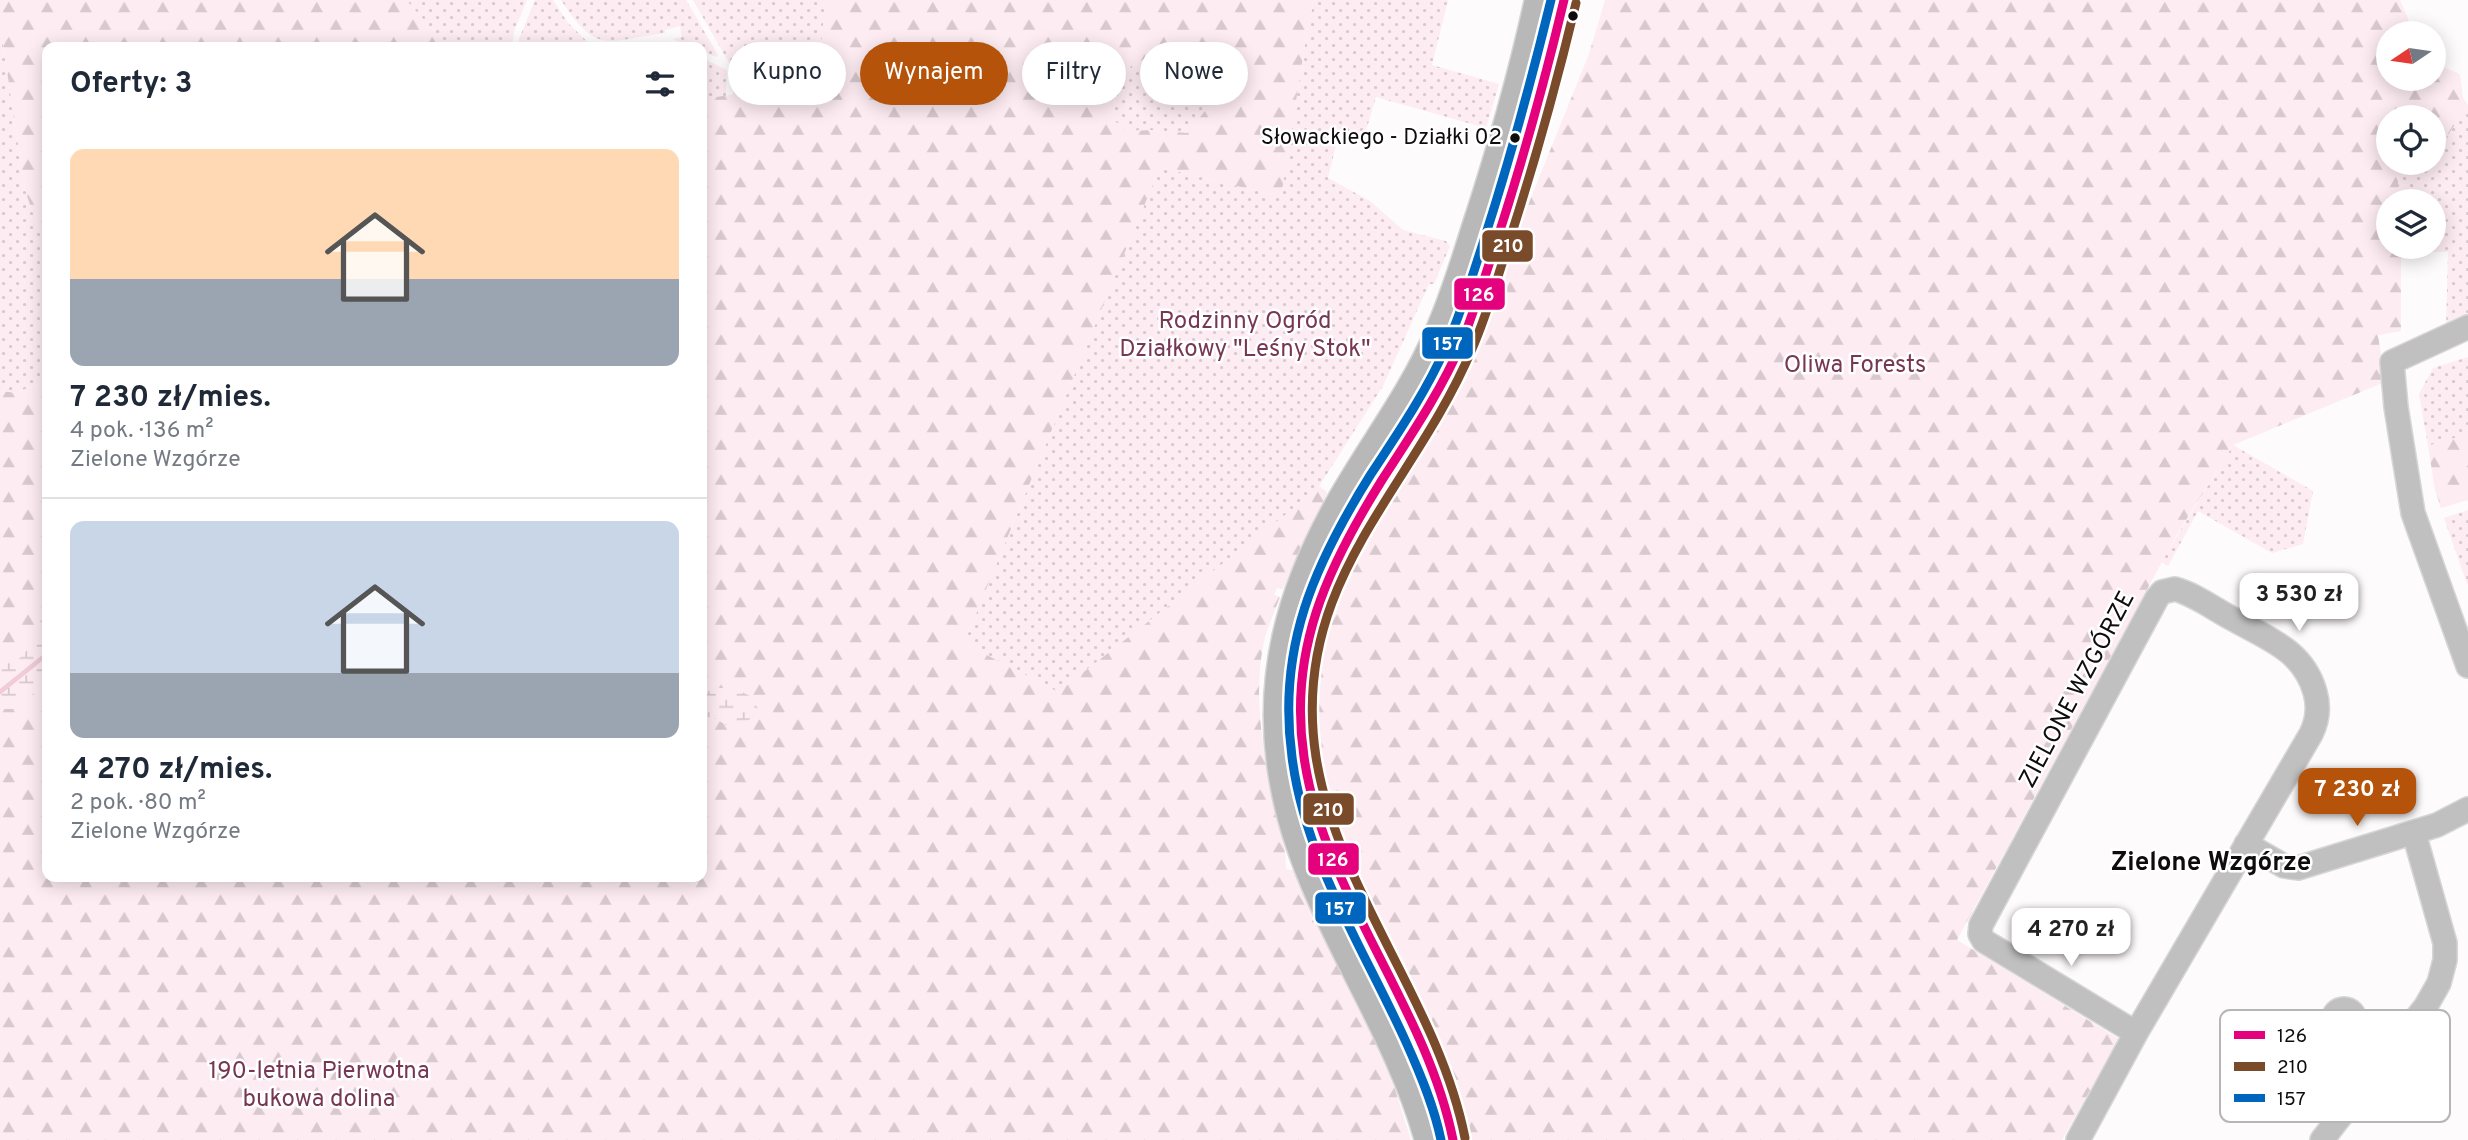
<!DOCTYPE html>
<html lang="pl">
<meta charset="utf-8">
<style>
:root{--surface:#fff;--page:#f6f6f7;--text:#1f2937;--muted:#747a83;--line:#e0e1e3;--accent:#b45309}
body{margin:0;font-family:Overpass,sans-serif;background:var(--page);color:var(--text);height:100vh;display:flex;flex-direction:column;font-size:26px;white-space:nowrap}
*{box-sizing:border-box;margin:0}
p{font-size:23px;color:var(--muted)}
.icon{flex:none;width:38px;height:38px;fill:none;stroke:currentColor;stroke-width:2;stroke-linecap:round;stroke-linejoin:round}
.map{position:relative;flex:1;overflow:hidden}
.panel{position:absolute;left:42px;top:42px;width:665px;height:840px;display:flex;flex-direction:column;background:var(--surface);border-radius:14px;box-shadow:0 4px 18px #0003}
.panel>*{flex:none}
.banner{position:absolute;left:728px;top:42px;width:665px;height:63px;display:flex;gap:14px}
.needle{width:46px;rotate:257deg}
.controls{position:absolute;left:2376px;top:21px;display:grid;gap:14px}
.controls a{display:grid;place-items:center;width:70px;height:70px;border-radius:50%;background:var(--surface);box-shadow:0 4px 18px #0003;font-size:35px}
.price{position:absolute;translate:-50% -60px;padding:0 16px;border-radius:14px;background:#fff;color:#222;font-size:23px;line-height:46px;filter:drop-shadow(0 2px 4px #0008)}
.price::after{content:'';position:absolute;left:50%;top:42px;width:21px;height:16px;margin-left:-10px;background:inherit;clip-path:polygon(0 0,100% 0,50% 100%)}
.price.current{background:var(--accent);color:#fff}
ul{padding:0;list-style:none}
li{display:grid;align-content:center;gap:14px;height:371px;padding:0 28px}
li+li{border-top:2px solid var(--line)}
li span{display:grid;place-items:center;height:217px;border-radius:14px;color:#555}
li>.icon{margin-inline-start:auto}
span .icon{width:126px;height:126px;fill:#fffc;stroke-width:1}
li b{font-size:30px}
h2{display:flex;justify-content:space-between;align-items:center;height:84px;padding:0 28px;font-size:30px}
.chip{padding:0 24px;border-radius:32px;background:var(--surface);box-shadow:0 4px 18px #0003;font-size:24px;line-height:63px}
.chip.current{background:var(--accent);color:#fff}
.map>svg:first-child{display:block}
</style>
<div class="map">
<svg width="2468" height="1140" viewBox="0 0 2468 1140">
<defs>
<pattern id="grass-dots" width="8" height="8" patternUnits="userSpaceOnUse" patternTransform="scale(1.75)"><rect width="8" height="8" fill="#fdecf2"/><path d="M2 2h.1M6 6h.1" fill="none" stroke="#d8c9ce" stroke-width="1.8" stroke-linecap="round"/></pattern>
<pattern id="forest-firs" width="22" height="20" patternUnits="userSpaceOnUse" patternTransform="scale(1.75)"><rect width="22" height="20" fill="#fdecf2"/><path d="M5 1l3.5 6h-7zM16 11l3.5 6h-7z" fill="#d8c9ce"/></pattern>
<pattern id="wetland-marsh" width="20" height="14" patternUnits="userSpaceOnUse" patternTransform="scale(1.75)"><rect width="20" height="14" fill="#fdecf2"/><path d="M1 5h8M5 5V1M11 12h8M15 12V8" fill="none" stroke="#d8c9ce"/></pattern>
</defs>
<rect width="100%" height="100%" fill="#fefbfc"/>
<path fill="url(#grass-dots)" d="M406 0H527L514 31 512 47H448Z
M535 0H553L568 23 593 47H518L519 39Z
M561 0H686L718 55 716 57 702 51V47H693L672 39 682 37 680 26 665 30V33C607 40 598 57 561 0Z
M693 0H826L817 84 733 95V70Z
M1314 0H1448L1432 65 1499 84 1486 128 1376 97 1363 141 1339 133 1328 178 1370 201 1403 230 1446 241 1450 246 1434 284H1429L1383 386 1316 491 1058 692 964 643 1160 167 1281 197 1307 31Z
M0 25 25 189 43 242 47 281V380L16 393 0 391Z
M1167 47 1210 62 1209 106 1187 134 1152 130 1127 131 1113 120 1115 92 1131 66Z
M702 58 727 70 726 96 702 99Z
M2468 105V320L2446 328 2448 252 2401 251V247H2434V201H2399L2397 166 2434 163V151L2440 147Z
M2468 357V434L2428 446 2419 394 2433 368Z
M2233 445 2313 491 2303 544 2272 553 2198 511 2168 566 2161 562Z
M2468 510V583L2467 584 2444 518Z"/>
<path fill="url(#forest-firs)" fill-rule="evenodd" d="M0 0H406L448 47H47V281L43 242 25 190 0 25Z
M826 0H1314L1307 31 1281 197 1160 167 964 643 1058 692 1316 491 1319 486 1327 492 1323 506 1305 540 1283 589 1277 588 1274 595 1280 597C1275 610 1269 624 1265 637 1253 687 1261 742 1272 791 1278 818 1286 842 1286 869L1296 871 1388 1067 1411 1140H0V391L17 393 47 380V877H702V99L817 83ZM1167 47 1210 62 1209 106 1187 133 1152 130 1128 131 1113 120 1115 92 1131 66Z
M1605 0H2400L2409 21 2418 33H2389V79H2434V55L2443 67 2460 74 2463 98 2468 105 2440 147 2434 151V117H2389V163H2418L2415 165 2397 166 2399 201H2389V247H2401V331L2378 335 2385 382 2233 445 2176 536 1957 940 2119 1039 2062 1140H1464L1351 878 1318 781 1314 675 1326 611 1366 527 1457 381 1589 54Z
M2468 434V500L2441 508 2435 490 2428 446Z"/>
<path fill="url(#wetland-marsh)" d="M47 560V684L12 709H0V656L20 658 39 636Z
M719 688H734L754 698 758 709 749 720 726 725 714 718 702 716V693Z"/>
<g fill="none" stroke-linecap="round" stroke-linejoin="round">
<path stroke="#f0cbd8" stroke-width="4.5" d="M0 692 47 654"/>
<defs>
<path id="minor" d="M2468 327 2392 362 2396 407 2413 513 2468 666
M2246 844 2284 866 2298 868 2437 825 2468 809
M2333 1020a11 11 0 1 1 22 0a11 11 0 1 1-22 0Z
M2353 1026 2389 1056
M2078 1140 2136 1033 2311 734C2318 720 2319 706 2315 692 2303 650 2268 639 2233 619 2214 609 2196 595 2175 589L2162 592 2157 598 1981 925 1980 934 1984 941 2136 1033
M2322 1140 2426 1006 2439 983 2445 960V943L2414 833"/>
<path id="major" d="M1430 1140C1396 1015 1307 909 1285 782 1266 679 1292 589 1343 500 1375 444 1414 394 1439 335 1454 302 1465 266 1476 231 1501 155 1523 78 1540 0
M1453 1140C1448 1110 1435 1081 1424 1053 1383 954 1319 866 1304 758 1297 706 1302 649 1319 600 1327 575 1346 540 1360 517 1388 467 1424 421 1449 370 1469 330 1482 285 1496 243 1523 162 1544 83 1564 0"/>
</defs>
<use href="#minor" stroke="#d7d6d6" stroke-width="26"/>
<use href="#major" stroke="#d7d6d6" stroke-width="33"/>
<use href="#minor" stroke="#c1c0c0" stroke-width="23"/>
<use href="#major" stroke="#b9b8b8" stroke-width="30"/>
<defs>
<path id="bus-1" d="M1453 1140C1426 1005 1324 896 1304 757 1288 651 1327 568 1382 480 1411 435 1441 391 1462 342 1474 311 1484 280 1494 249 1521 167 1544 84 1564 0"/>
<path id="bus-2" d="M1465 1138C1438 1002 1338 894 1316 757 1289 582 1411 493 1472 349 1486 317 1496 283 1506 251 1533 169 1556 86 1576 3"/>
<path id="bus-3" d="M1441 1140C1434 1106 1420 1073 1406 1042 1364 949 1305 860 1292 757 1277 647 1314 565 1371 474 1398 433 1426 392 1446 347 1461 313 1472 278 1483 243 1509 163 1531 82 1551 0"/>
</defs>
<use href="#bus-1" stroke="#fff" stroke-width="14"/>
<use href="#bus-2" stroke="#fff" stroke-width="14"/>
<use href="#bus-3" stroke="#fff" stroke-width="14"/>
<use href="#bus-1" stroke="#e5007d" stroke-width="9"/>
<use href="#bus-2" stroke="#7a4b2a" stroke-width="9"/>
<use href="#bus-3" stroke="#0065bd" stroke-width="9"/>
</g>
<g fill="#0e0c0d" stroke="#fff" stroke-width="2.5">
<circle cx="1573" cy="16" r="6"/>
<circle cx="1515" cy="138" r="6"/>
</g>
<g text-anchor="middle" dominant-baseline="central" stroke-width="5" stroke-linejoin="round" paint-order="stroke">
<g font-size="22" fill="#0e0c0d" stroke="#fff" text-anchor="end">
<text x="1502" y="138">Słowackiego - Działki 02</text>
</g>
<g font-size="24" fill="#773752" stroke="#fff">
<text x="1245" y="322">Rodzinny Ogród<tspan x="1245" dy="28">Działkowy "Leśny Stok"</tspan></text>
<text x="1855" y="366">Oliwa Forests</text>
<text x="319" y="1072">190-letnia Pierwotna<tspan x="319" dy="28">bukowa dolina</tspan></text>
</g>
<g font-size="24" fill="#0e0c0d" stroke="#fff">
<text transform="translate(2078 690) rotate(-62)">ZIELONE WZGÓRZE</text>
</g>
<g font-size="26" font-weight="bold" fill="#0e0c0d" stroke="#fff">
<text x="2211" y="863">Zielone Wzgórze</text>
</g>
</g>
<rect x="2220" y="1010" width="230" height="112" rx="10" fill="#fff" stroke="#b7b6b6" stroke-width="2"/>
<rect x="2234" y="1031" width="31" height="8" fill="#e5007d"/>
<rect x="2234" y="1062" width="31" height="9" fill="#7a4b2a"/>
<rect x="2234" y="1094" width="31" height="8" fill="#0065bd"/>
<g font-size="19" fill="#0e0c0d">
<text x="2277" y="1042">126</text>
<text x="2277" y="1073">210</text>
<text x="2277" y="1105">157</text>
</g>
<g stroke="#fff" stroke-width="2.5">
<rect x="1481" y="229" width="53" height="34" rx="7" fill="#7a4b2a"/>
<rect x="1453" y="277" width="53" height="34" rx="7" fill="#e5007d"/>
<rect x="1421" y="326" width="53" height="34" rx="7" fill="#0065bd"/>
<rect x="1302" y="792" width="53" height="34" rx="7" fill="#7a4b2a"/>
<rect x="1307" y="842" width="53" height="34" rx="7" fill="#e5007d"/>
<rect x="1314" y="891" width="53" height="34" rx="7" fill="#0065bd"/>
</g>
<g font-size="19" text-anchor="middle" font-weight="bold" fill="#fff">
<text x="1508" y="252">210</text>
<text x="1479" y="301">126</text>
<text x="1448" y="350">157</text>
<text x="1328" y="816">210</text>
<text x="1333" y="866">126</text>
<text x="1340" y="915">157</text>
</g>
</svg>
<div class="controls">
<a><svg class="needle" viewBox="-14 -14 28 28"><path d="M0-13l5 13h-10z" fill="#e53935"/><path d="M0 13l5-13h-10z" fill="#747a83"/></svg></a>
<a><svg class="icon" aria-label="locate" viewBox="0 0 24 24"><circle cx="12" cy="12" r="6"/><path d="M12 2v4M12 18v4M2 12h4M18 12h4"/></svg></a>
<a><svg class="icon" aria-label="layers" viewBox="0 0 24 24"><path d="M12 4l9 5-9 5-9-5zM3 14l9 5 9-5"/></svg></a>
</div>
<b class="price" style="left:2299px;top:633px">3 530 zł</b>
<b class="price current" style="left:2357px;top:828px">7 230 zł</b>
<b class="price" style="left:2071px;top:968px">4 270 zł</b>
<div class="banner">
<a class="chip">Kupno</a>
<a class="chip current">Wynajem</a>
<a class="chip">Filtry</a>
<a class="chip">Nowe</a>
</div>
<section class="panel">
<h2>Oferty: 3<svg class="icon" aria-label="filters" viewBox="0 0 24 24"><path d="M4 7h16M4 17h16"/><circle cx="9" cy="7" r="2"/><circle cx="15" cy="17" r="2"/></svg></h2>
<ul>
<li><span style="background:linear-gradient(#ffd9b3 60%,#9aa5b1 0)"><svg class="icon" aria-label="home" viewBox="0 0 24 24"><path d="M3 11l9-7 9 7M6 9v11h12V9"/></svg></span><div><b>7 230 zł/mies.</b><p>4 pok. · 136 m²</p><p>Zielone Wzgórze</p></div></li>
<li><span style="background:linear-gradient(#c9d6e8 70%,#9aa5b1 0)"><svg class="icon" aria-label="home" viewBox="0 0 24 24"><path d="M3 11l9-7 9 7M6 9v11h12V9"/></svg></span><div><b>4 270 zł/mies.</b><p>2 pok. · 80 m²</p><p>Zielone Wzgórze</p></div></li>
</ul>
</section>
</div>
